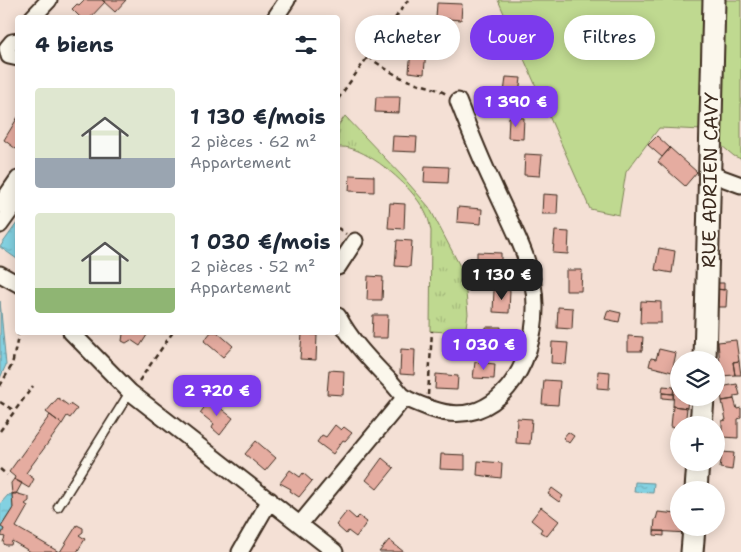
<!DOCTYPE html>
<html lang="fr">
<meta charset="utf-8">
<style>
:root{--surface:#fff;--page:#f6f6f7;--text:#1f2937;--muted:#747a83;--accent:#7c3aed}
body{margin:0;font-family:"Shantell Sans",sans-serif;background:var(--page);color:var(--text);height:100vh;display:flex;flex-direction:column;font-size:19px;white-space:nowrap}
*{box-sizing:border-box;margin:0}
p{font-size:16px;color:var(--muted)}
.icon{flex:none;width:28px;height:28px;fill:none;stroke:currentColor;stroke-width:2;stroke-linecap:round;stroke-linejoin:round}
.map{position:relative;flex:1;overflow:hidden}
.details{position:absolute;left:15px;top:15px;width:325px;height:320px;display:flex;flex-direction:column;background:var(--surface);border-radius:5px;box-shadow:0 2px 12px #0003}
.details>*{flex:none}
.top-card{position:absolute;left:355px;top:15px;width:310px;height:45px;display:flex;gap:10px}
.controls{position:absolute;left:670px;top:351px;display:grid;gap:10px}
.controls a{display:grid;place-items:center;width:55px;height:55px;border-radius:50%;background:var(--surface);box-shadow:0 2px 12px #0003;font-size:25px}
.price{position:absolute;translate:-50% -42px;padding:0 11px;border-radius:10px;background:var(--accent);color:#fff;font-size:16px;line-height:32px;filter:drop-shadow(0 1px 2px #0008)}
.price::after{content:'';position:absolute;left:50%;top:30px;width:15px;height:11px;margin-left:-8px;background:inherit;clip-path:polygon(0 0,100% 0,50% 100%)}
.price.current{background:#222;color:#fff}
ul{padding:0;list-style:none}
li{display:flex;align-items:center;gap:15px;height:125px;padding:0 20px}
li span{display:grid;place-items:center;flex:none;width:140px;height:100px;border-radius:5px;color:#555}
li>.icon{margin-inline-start:auto}
span .icon{width:60px;height:60px;fill:#fffc;stroke-width:1}
li b{font-size:21px}
h2{display:flex;justify-content:space-between;align-items:center;height:60px;padding:0 20px;font-size:21px}
.tag{padding:0 18px;border-radius:22px;background:var(--surface);box-shadow:0 2px 12px #0003;font-size:18px;line-height:45px}
.tag.current{background:var(--accent);color:#fff}
.map>svg:first-child{display:block}
</style>
<div class="map">
<svg width="741" height="552" viewBox="0 0 741 552">
<defs>
<pattern id="park-tufts" width="24" height="20" patternUnits="userSpaceOnUse" patternTransform="scale(1.25)"><rect width="24" height="20" fill="#bfd990"/><path d="M3 7l-1-3M5 7V3M7 7l1-3M15 17l-1-3M17 17v-4M19 17l1-3" fill="none" stroke="#a5ba7c"/></pattern>
<pattern id="water-ripples" width="26" height="14" patternUnits="userSpaceOnUse" patternTransform="scale(1.25)"><rect width="26" height="14" fill="#83d1e1"/><path d="M2 4q2-2 4 0t4 0M15 11q2-2 4 0t4 0" fill="none" stroke="#72b4c1"/></pattern>
</defs>
<rect width="100%" height="100%" fill="#f4e0d5"/>
<filter id="ink" filterUnits="userSpaceOnUse"><feTurbulence type="fractalNoise" baseFrequency=".02" numOctaves="2"/><feDisplacementMap in="SourceGraphic" scale="10" xChannelSelector="R" yChannelSelector="G"/><feConvolveMatrix kernelMatrix="1 2 1 2 8 2 1 2 1" color-interpolation-filters="sRGB"/></filter>
<g filter="url(#ink)">
<path fill="#bfd990" stroke="#7d8257" d="M498 0H741V159L734 156 703 130 659 128 626 172 619 215 590 209Z"/>
<path fill="url(#park-tufts)" stroke="#7d8257" d="M345 116 402 176 429 207 462 270 465 282 468 314 465 333 430 331 431 231C430 226 429 220 427 216 416 190 379 158 353 149 348 147 343 147 338 147V126Z"/>
<path fill="url(#water-ripples)" stroke="#668e93" d="M17 223V259L0 247Z
M0 301 6 365 0 378Z
M635 482 654 483 653 493 634 492Z
M12 494 13 508 1 526 4 529 0 538V504L8 495Z"/>
<path fill="#e5aca0" stroke="#3b2a1e" d="M84 0H102L105 2 90 18H81L72 9 77 4 79 5Z
M102 0H126L115 12Z
M437 3 462 4 461 20 436 18Z
M474 28 498 30 497 49 478 47V44H473Z
M411 49 426 50 424 74 409 72Z
M506 77 521 78 518 102 503 101Z
M376 97H400L399 113 375 112Z
M18 117V147L16 149 4 140Z
M509 117 524 118 523 139 508 138Z
M393 136 417 137 416 152 392 151Z
M657 136 670 148 662 157 648 145Z
M670 148 697 172 685 186 658 162Z
M525 154 542 155 540 176 524 175Z
M425 166 449 167 448 183 424 182Z
M350 175 374 176V192L349 191Z
M543 194 558 195 557 214H542Z
M390 203 405 204 404 229 388 228Z
M458 207 482 209 481 224 457 222Z
M555 231 569 232 568 254 553 253Z
M397 240 412 241 410 267 395 266Z
M659 248 675 251 672 273 655 270Z
M477 252 501 253V268L477 267Z
M566 270H582L581 291H566Z
M368 276 383 277 382 300H367Z
M716 283H724V290L716 289Z
M716 289 727 290 726 307H716Z
M494 290H510L509 313 493 312Z
M641 301 661 302V323H640Z
M558 307 573 308 572 329 557 328Z
M608 310 621 313 619 322 605 319Z
M373 315H388L387 338H372Z
M486 327H501L499 349 484 348Z
M120 332H149L140 346 131 340 126 343 122 341 123 334Z
M211 332H217L233 346 223 357 204 341Z
M302 334 317 335 316 360 300 359Z
M628 336 643 337 642 351H628Z
M736 340 739 361 733 362 735 375 721 376 718 342Z
M552 342 568 343 566 364 551 363Z
M401 349 415 350 414 375 400 374Z
M659 349 676 353 672 372 649 366 651 358 656 359Z
M739 361 741 375H735L733 362Z
M475 362 495 364 494 379 473 378Z
M329 370 344 371 343 395 327 394Z
M598 371 610 372 609 389 597 388Z
M436 374 458 376 457 390 435 389Z
M544 380 560 381 558 405 542 404Z
M737 384 740 395 734 396V399L722 401 720 387Z
M663 386 674 387 673 394 662 393Z
M674 387 679 388V398H688L687 408 673 406Z
M662 393 673 394V399L662 398Z
M58 398 69 406 70 404 77 409 70 418 67 416 62 424 46 412Z
M734 399 737 409 741 408V418L738 419V438L722 437V421L726 420 722 401Z
M210 400 233 418 220 435 212 428 214 424 200 413Z
M673 406 687 408 685 425H679V428L671 427Z
M50 415 62 424 26 473 34 479 29 488 14 479 15 477 9 472Z
M517 418 532 419 530 444 516 443Z
M335 425 341 430 344 427 352 433 345 441 343 440 333 454 317 442 322 435 326 437Z
M568 432 574 436 569 443 563 438Z
M256 441 276 458 265 471 245 454Z
M722 452 734 453 732 470 720 468Z
M441 454 465 455V470L440 469Z
M382 458 394 468 377 489 366 480Z
M478 461 502 463 501 478 477 475Z
M290 470 300 477 303 473 312 481 299 497 290 491 291 489 280 483Z
M14 479 22 483 16 494H12L11 483Z
M552 488 563 496 559 502 548 494Z
M15 493 29 497V501L25 504 28 506 16 527 59 552H31L12 541 11 545H5L3 542 5 537 1 536 4 529 1 527 13 508 12 494Z
M541 507 559 521 547 536 540 532 542 529 531 520Z
M347 511 356 519 359 516 367 522 356 537 348 531 346 534 336 525Z
M658 512 677 514 676 520 679 521V528H687V533L654 531 655 519H656Z
M77 525 83 528V532L79 535 85 539 77 552H60Z
M654 531H664V536L654 535Z
M389 540 404 552H379Z"/>
<g fill="none" stroke-linecap="round" stroke-linejoin="round">
<defs>
<path id="lane" d="M58 507 130 392"/>
<path id="street" d="M32 18 49 0
M275 18 287 0
M18 41 12 42 7 48 9 56 18 58
M711 174 741 185
M0 205 18 179
M0 225 18 200
M338 267 355 241
M0 274 18 284
M338 316C351 341 370 360 389 380 394 385 399 392 404 397 412 402 424 406 432 409 497 432 535 363 535 308 536 265 510 223 493 184 480 157 469 129 458 101
M71 332 130 392 335 552
M300 524 405 397
M240 552 270 500"/>
<path id="secondary" d="M705 360 714 0
M701 425 703 398
M696 490 698 462
M692 552 694 528"/>
</defs>
<use href="#lane" stroke="#3b2a1e" stroke-width="11"/>
<use href="#street" stroke="#3b2a1e" stroke-width="19"/>
<use href="#secondary" stroke="#3b2a1e" stroke-width="25"/>
<path stroke="#3b2a1e" stroke-width="2.5" stroke-dasharray="5 4" stroke-linecap="butt" d="M368 57C382 66 395 76 410 81 425 86 434 87 448 95
M338 99 408 0
M338 228 346 234
M139 381 173 332
M0 386 12 365 19 332
M428 395 432 331
M0 402 15 411
M0 431 33 386
M0 469 7 475"/>
<use href="#lane" stroke="#fbf7ec" stroke-width="8"/>
<use href="#street" stroke="#fbf7ec" stroke-width="15"/>
<use href="#secondary" stroke="#fbf7ec" stroke-width="21"/>
</g>
</g>
<g text-anchor="middle" dominant-baseline="central" stroke-width="4" stroke-linejoin="round" paint-order="stroke">
<g font-size="19" fill="#3b2a1e" stroke="#fbf7ec">
<text transform="translate(710 180) rotate(-89)">RUE ADRIEN CAVY</text>
</g>
</g>
</svg>
<div class="controls">
<a><svg class="icon" aria-label="layers" viewBox="0 0 24 24"><path d="M12 4l9 5-9 5-9-5zM3 14l9 5 9-5"/></svg></a>
<a>+</a>
<a>−</a>
</div>
<b class="price" style="left:516px;top:128px">1 390 €</b>
<b class="price current" style="left:502px;top:301px">1 130 €</b>
<b class="price" style="left:484px;top:371px">1 030 €</b>
<b class="price" style="left:217px;top:417px">2 720 €</b>
<div class="top-card">
<a class="tag">Acheter</a>
<a class="tag current">Louer</a>
<a class="tag">Filtres</a>
</div>
<section class="details">
<h2>4 biens<svg class="icon" aria-label="filters" viewBox="0 0 24 24"><path d="M4 7h16M4 17h16"/><circle cx="9" cy="7" r="2"/><circle cx="15" cy="17" r="2"/></svg></h2>
<ul>
<li><span style="background:linear-gradient(#dfe7d0 70%,#9aa5b1 0)"><svg class="icon" aria-label="home" viewBox="0 0 24 24"><path d="M3 11l9-7 9 7M6 9v11h12V9"/></svg></span><div><b>1 130 €/mois</b><p>2 pièces · 62 m²</p><p>Appartement</p></div></li>
<li><span style="background:linear-gradient(#dfe7d0 75%,#8fb573 0)"><svg class="icon" aria-label="home" viewBox="0 0 24 24"><path d="M3 11l9-7 9 7M6 9v11h12V9"/></svg></span><div><b>1 030 €/mois</b><p>2 pièces · 52 m²</p><p>Appartement</p></div></li>
</ul>
</section>
</div>
